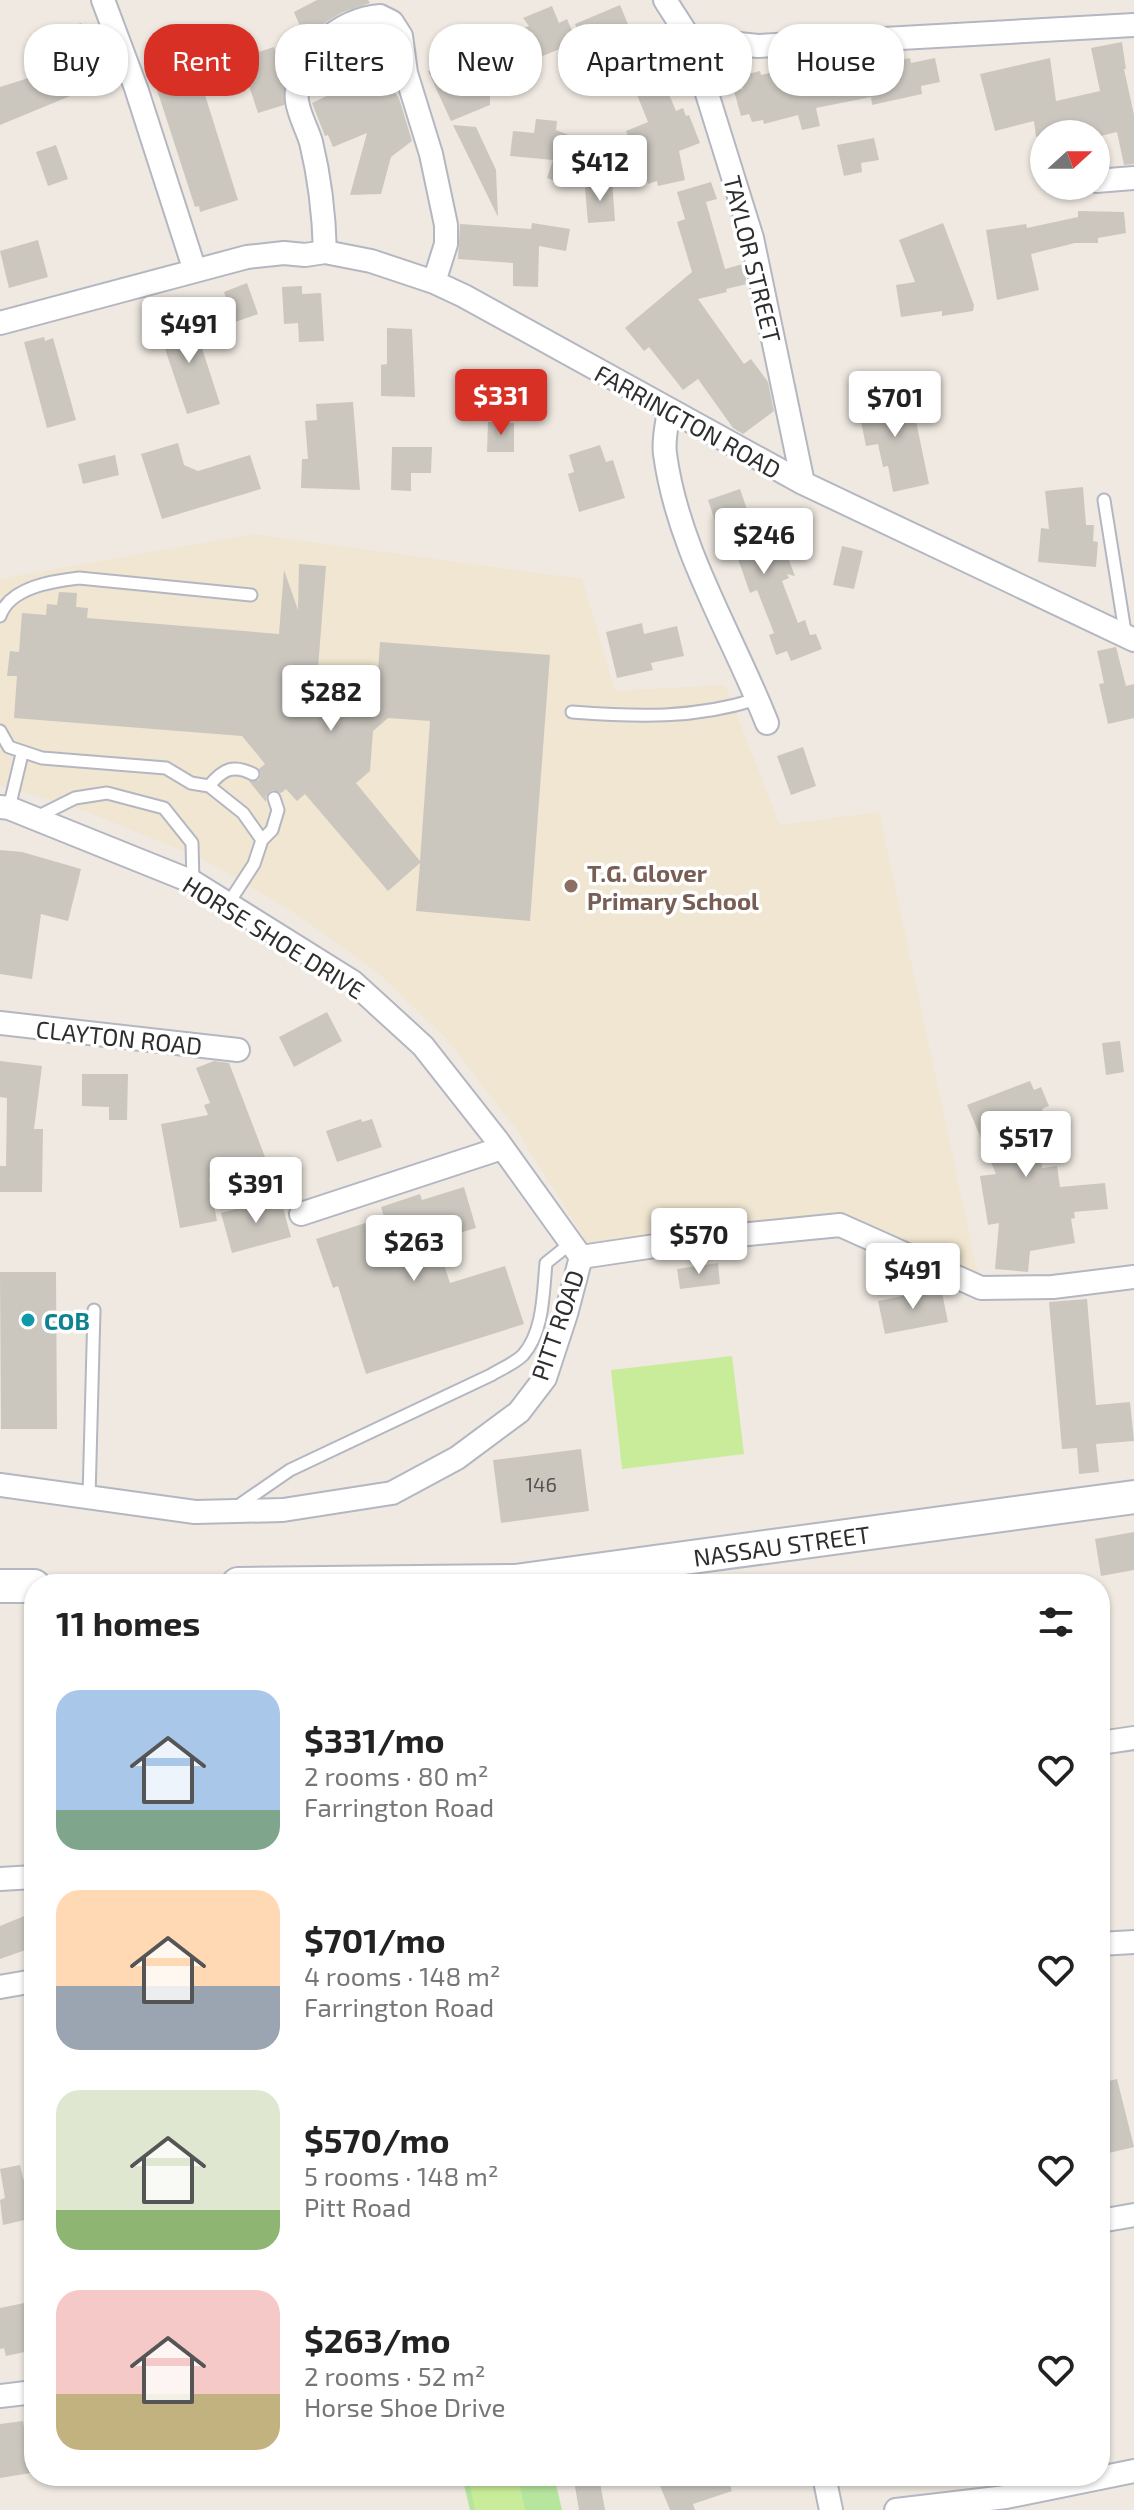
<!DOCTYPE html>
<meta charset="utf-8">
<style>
:root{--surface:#fff;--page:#f6f6f6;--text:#222;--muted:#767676;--accent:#d93025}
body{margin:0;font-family:"Exo 2",sans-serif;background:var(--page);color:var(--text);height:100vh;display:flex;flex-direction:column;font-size:30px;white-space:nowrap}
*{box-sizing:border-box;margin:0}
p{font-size:26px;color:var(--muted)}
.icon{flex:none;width:44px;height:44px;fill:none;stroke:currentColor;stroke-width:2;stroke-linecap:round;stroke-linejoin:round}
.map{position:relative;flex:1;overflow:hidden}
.details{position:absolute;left:24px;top:1574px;width:1086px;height:912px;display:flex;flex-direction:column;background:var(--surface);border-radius:32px;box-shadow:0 2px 6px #0004}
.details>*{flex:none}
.guide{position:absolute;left:24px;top:24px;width:1086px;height:72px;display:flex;gap:16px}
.needle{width:52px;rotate:69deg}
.fabs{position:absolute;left:1030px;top:120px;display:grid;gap:16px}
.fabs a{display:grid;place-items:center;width:80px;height:80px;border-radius:50%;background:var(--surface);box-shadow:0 2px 6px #0004;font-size:40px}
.price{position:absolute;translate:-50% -68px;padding:0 18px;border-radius:8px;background:#fff;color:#222;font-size:26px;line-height:52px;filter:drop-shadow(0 2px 4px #0008)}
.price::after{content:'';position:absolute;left:50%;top:48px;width:24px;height:18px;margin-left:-12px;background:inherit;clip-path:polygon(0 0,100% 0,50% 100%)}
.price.current{background:var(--accent);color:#fff}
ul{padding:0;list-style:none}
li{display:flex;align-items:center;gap:24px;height:200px;padding:0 32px}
li span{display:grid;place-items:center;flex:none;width:224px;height:160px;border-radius:24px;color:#555}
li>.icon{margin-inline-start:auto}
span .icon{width:96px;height:96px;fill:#fffc;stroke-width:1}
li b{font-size:34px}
h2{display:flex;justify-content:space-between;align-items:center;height:96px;padding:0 32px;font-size:34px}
.pill{padding:0 28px;border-radius:32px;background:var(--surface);box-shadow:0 2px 6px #0004;font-size:28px;line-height:72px}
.pill.current{background:var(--accent);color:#fff}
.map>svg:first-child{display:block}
</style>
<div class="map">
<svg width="1134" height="2510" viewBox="0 0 1134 2510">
<rect width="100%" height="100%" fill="#efe9e1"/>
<path fill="#f0e6d1" d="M253 534 582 579 615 691 725 685 780 825 879 812 978 1275 843 1214 704 1226 588 1244 516 1129 446 1038 377 972 293 912 203 859 85 811 0 785V579Z"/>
<path fill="#b6e59e" d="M462 2476H554L562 2510H470Z"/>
<path fill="#c9ec9a" d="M732 1356 744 1454 622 1469 611 1370Z
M468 2476H518L525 2510H475Z"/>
<path fill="#cbc7bf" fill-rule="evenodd" d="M317 0H368L370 3 343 12 326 22 306 40 294 12Z
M620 5 630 29 625 31 631 45 591 63 575 24Z
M552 6 559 23 567 19 577 42 483 80 490 97V105L451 121 428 71 529 26 523 18Z
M81 23 94 57 66 68 75 94 0 125V87L41 74 29 44Z
M183 25 238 200 200 212 199 206 195 207 149 65 154 64 151 55 160 52 154 34Z
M378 31 388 41 389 49 379 54 391 70 396 89 394 91 399 98 412 141 391 157 381 194 350 195 367 133 333 147 328 135 325 136 312 103 331 94 320 68 332 53 356 37Z
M1122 42 1126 69H1124L1134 115V164L1124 165 1117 132 1096 137V134H1044L1036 137 1034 121 995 131 980 74 1050 58 1056 101 1100 91 1091 48Z
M274 47 285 79 284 105 258 113 240 58Z
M910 58 911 63 935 58 940 82 921 86 922 94 872 105 871 97 816 108 820 126 802 130 798 115 764 124 763 120 752 122 749 114 741 116 734 91 743 89 740 76 760 71 761 75 805 65 808 78 829 73V76Z
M654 59 676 111 683 108 686 116 689 115 700 143 679 151 685 180 658 186 657 181 648 184 626 131 648 122 627 70Z
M536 119 557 121 556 130 588 143 571 187 547 178 553 160 510 156 513 131 534 133Z
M453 125 476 127 496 170 498 217Z
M874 138 879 160 861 163 862 172 844 176 837 145Z
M56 145 68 179 48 186 36 152Z
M612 180 615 221 588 223 585 188Z
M711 182 717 199 706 202 725 269 743 264 747 284 726 289 727 292 698 299 744 364 751 359 768 382 774 411 743 434 733 428 698 379 683 390 649 347 644 351 625 328 692 272 677 222 685 219 677 192Z
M1078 211 1124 212 1126 233 1098 238V243H1075L1031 254 1039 290 997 300 986 230 1026 224 1027 228 1078 217Z
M532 223 570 229 566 251 539 246 538 287 513 286V263L458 259 460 224 531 229Z
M943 223 974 305 973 311 942 316V311L901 317 896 285 915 282 899 240Z
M38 240 48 277 9 288 0 251Z
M247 283 258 314 235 322 224 292Z
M302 286V294L321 293 324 341 299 342 298 323 284 324 282 287Z
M192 317 220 404 187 414 158 328Z
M387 328 412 329 415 397 381 396V365L387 364Z
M44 337 45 341 53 338 76 420 47 428 24 342Z
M910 392 929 484 893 492 888 466 883 467 878 444 866 446 857 402Z
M353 402 360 490 301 488 302 459H308L305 421 317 420 316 404Z
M488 422 514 423V452H487Z
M178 443 184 465 198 471 250 455 261 489 162 519 141 454Z
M600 445 606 462 613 460 625 498 579 512 568 474 574 472 569 455Z
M392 447H432L431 473H411V491L391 490Z
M115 455 119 475 83 484 78 464Z
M1083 487 1086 525H1094L1093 541 1098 542 1096 567 1038 562 1041 528 1049 529 1045 491Z
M740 489 762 553 764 552 766 557 785 550 795 576 787 574 789 578 782 581 798 623 805 620 810 635 816 634 822 649 791 661 787 651 776 655 769 635 774 633 757 590 750 593 730 536 721 539 708 500Z
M842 546 863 551 854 589 833 585Z
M299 564 326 566 318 668 378 673 380 642 550 655 530 921 416 911 420 863 388 891 305 794 297 801 286 789 281 793 272 790 266 796V802L249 781 259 780 261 774 259 769 265 764 242 736 14 718 17 676H7L10 651 19 652 22 613 46 615 47 604 57 605 59 592 77 593 76 607 88 608 87 618 279 634 284 570 298 610ZM388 718 430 721 420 861 356 783 370 771 373 731Z
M642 623 644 634 677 626 684 656 651 663 653 670 617 678 606 632Z
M1116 647 1126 686 1134 684V718L1108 724 1099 684 1104 683 1097 651Z
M803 747 816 786 791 795 777 756Z
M0 850 22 852 81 869 68 921 41 914 32 979 0 974Z
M327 1012 342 1041 294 1067 279 1037Z
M1120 1041 1124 1072 1106 1075 1102 1043Z
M0 1061 42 1066 34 1129H43L42 1192H0V1166H6L7 1098 0 1097Z
M214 1061 229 1063 265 1157 209 1178 217 1221 180 1228 161 1124 208 1115 204 1105 210 1103 196 1068Z
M82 1074H128L127 1120H109V1107L82 1106Z
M1030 1081 1034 1090 1041 1087 1049 1106 1042 1109 1047 1120 1037 1124 1042 1168 1057 1166 1060 1187 1105 1183 1108 1209 1074 1212 1075 1218 1071 1219 1075 1243 1030 1251 1028 1272 995 1269 999 1223 988 1225 980 1176 996 1174 967 1105Z
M361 1119 362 1122 372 1119 382 1147 337 1162 326 1131Z
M464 1187 476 1228 436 1240 450 1283 505 1266 524 1324 366 1374 338 1286 333 1288 316 1239 384 1217 381 1207 420 1194 422 1200Z
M280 1197 291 1237 232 1253 221 1213Z
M718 1263 720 1284 680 1289 677 1269Z
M0 1272H56L57 1429H1Z
M941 1288 948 1322 885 1334 878 1301Z
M1087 1299 1096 1405 1130 1402 1134 1441 1096 1444 1099 1472 1079 1474 1077 1448 1062 1449 1049 1302Z
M581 1449 589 1511 501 1523 493 1460Z
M1134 1532V1570L1101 1576 1095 1539Z
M34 1912V1947L0 1959V1926Z
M1117 2079 1134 2147 1100 2155V2083Z
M20 2165 33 2218 3 2225 0 2200 5 2198 0 2169Z
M34 2301V2350L6 2356 4 2348 0 2349V2308Z
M23 2421 31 2473 0 2478V2424Z
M656 2476H681L684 2483 706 2476H727L732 2491 693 2504 695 2510H670Z
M599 2477 605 2510H579L574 2481Z"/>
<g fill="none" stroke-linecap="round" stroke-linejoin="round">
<defs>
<path id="service" d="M1104 500 1126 638
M0 616C10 587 53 581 79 578L251 595
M572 712C638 717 694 719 757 699
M0 731 9 747 42 758 166 768 191 783 209 786 243 813 262 840
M209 786C223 769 233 764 253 774
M9 808 22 754
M35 818 75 798 107 793 164 808 192 843 193 882
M228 904 254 864 262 840 272 830 278 810 274 798
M89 1497 94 1310
M235 1508 290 1470 491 1375C501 1369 515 1363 523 1355 544 1331 543 1293 546 1263L571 1243"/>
<path id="minor" d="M103 0 136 88 195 271
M665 0 690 39 758 46 1134 25
M690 39 752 238 803 483
M1096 181 1134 178
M325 252C324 214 320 179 311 142 307 129 299 115 297 101 292 58 341 18 380 16L392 22 401 36 406 73 431 154 446 225V244L434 282
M0 323 247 257 284 253 305 255 325 252 371 261 434 282 464 296 803 483 1134 640
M669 411C667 424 663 440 665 454 678 550 732 634 767 723
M0 807 9 808 193 882 353 982 423 1046 497 1140 581 1257
M0 1023 238 1050
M301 1214 502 1148
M581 1257 709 1238 840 1225 981 1288 1053 1287 1134 1277
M0 1485 195 1512 283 1510 392 1493 457 1458 519 1412 545 1378 566 1314 581 1257
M1100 1743 1134 1738
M0 1879 34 1877
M1100 1944 1134 1942
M0 1987 34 1981
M1100 2221 1134 2215
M0 2396 34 2392
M824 2476 831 2510
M896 2510 1006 2497 1134 2471"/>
<g id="secondary">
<path id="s1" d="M238 1584 515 1581 1134 1497"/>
<path d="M0 1586H34"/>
</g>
</defs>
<use href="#service" stroke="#b4b7c1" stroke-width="15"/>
<use href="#minor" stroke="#b4b7c1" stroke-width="26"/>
<use href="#secondary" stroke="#b4b7c1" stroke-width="36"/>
<use href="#service" stroke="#fff" stroke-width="11"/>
<use href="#minor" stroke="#fff" stroke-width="22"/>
<use href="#secondary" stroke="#fff" stroke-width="32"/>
</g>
<circle fill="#8d6e63" stroke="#fff" stroke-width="3" cx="571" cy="886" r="8"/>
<circle fill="#0f9aa8" stroke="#fff" stroke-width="3" cx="28" cy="1320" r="8"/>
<g text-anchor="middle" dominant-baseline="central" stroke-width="7" stroke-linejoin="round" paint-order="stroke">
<g font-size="20" fill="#555452">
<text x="541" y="1484">146</text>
</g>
<g font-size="24" fill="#2e2e2e" stroke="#fff">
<text transform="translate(753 259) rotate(76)">TAYLOR STREET</text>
<text transform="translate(688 421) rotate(29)">FARRINGTON ROAD</text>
<text transform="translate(274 937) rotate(32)">HORSE SHOE DRIVE</text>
<text transform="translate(119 1037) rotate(6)">CLAYTON ROAD</text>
<text transform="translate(557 1325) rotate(-71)">PITT ROAD</text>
<text stroke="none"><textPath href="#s1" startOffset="546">NASSAU STREET</textPath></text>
</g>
<g font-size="24" font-weight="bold" fill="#785e54" stroke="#fff" text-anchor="start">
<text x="587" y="872">T.G. Glover<tspan x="587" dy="28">Primary School</tspan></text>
</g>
<g font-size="24" font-weight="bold" fill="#0d838f" stroke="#fff" text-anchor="start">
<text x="44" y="1320">COB</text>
</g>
</g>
</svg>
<div class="fabs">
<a><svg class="needle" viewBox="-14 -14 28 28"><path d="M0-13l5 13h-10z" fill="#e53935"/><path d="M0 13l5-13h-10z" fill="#767676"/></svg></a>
</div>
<b class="price" style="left:600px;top:203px">$412</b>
<b class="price" style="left:189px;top:365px">$491</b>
<b class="price current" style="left:501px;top:437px">$331</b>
<b class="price" style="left:895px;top:439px">$701</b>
<b class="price" style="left:764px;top:576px">$246</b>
<b class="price" style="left:331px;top:733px">$282</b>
<b class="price" style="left:1026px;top:1179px">$517</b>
<b class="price" style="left:256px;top:1225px">$391</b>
<b class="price" style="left:699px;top:1276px">$570</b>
<b class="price" style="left:414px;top:1283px">$263</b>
<b class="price" style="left:913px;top:1311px">$491</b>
<div class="guide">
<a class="pill">Buy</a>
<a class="pill current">Rent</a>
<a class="pill">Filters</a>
<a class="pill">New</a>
<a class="pill">Apartment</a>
<a class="pill">House</a>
</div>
<section class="details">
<h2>11 homes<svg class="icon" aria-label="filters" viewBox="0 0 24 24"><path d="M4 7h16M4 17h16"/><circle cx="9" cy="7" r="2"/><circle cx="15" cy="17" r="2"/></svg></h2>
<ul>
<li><span style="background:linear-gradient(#a9c7e8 75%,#7fa58c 0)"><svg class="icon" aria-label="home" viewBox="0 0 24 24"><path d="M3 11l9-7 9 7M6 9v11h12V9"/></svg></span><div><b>$331/mo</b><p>2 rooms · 80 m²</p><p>Farrington Road</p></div><svg class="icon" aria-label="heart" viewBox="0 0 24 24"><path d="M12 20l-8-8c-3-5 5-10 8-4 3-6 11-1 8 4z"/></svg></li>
<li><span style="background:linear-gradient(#ffd9b3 60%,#9aa5b1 0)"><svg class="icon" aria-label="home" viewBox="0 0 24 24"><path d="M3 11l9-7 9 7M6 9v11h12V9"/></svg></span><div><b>$701/mo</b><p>4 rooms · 148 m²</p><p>Farrington Road</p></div><svg class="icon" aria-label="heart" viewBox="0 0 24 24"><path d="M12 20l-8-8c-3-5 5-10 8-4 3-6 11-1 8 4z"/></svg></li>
<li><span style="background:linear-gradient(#dfe7d0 75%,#8fb573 0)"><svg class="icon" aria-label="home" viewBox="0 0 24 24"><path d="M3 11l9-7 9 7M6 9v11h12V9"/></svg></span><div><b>$570/mo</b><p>5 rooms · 148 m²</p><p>Pitt Road</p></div><svg class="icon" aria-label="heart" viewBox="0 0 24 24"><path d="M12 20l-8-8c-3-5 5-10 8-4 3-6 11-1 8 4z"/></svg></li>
<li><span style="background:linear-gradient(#f6c9c9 65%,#c2b280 0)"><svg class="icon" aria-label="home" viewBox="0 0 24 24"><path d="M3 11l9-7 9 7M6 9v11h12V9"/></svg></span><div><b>$263/mo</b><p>2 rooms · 52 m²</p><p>Horse Shoe Drive</p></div><svg class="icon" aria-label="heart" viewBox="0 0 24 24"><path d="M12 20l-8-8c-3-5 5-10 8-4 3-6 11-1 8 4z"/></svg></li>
</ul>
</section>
</div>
